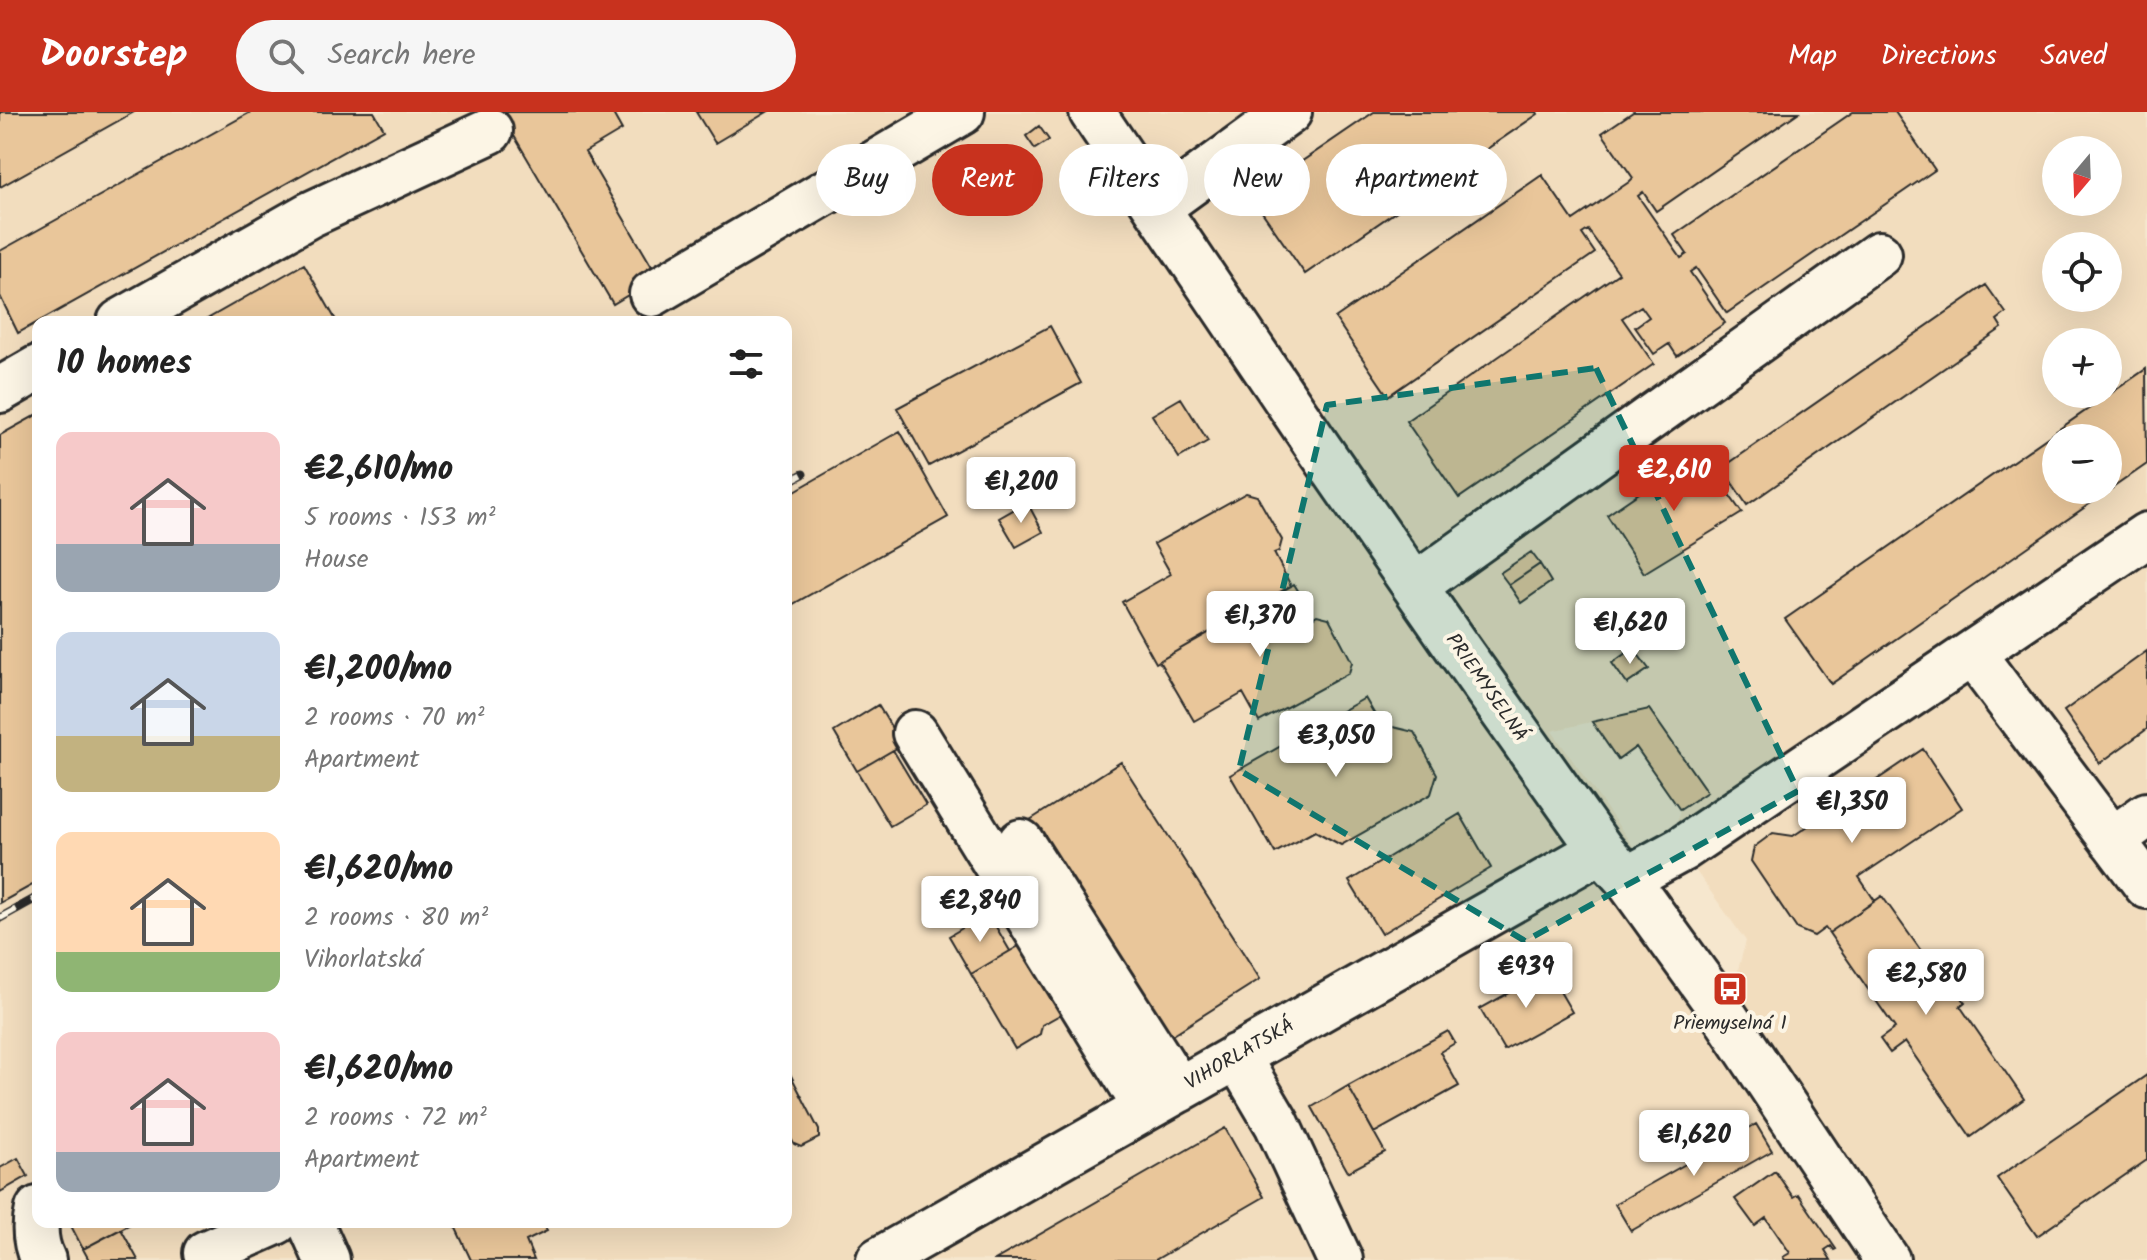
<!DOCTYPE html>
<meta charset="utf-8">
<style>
:root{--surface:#fff;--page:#f6f6f6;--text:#222;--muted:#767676;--accent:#c8321e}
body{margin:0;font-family:Kalam,sans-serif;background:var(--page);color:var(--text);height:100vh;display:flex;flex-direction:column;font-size:30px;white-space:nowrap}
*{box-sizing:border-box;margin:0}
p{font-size:26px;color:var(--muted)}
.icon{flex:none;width:44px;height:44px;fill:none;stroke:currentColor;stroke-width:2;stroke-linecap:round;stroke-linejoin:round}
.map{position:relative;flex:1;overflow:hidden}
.details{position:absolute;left:32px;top:204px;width:760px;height:912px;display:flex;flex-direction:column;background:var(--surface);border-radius:16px;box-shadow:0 8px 32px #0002}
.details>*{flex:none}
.hud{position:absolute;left:816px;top:32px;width:760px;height:72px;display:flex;gap:16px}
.needle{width:52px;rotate:199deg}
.tools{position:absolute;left:2042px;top:24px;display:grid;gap:16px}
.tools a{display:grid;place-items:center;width:80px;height:80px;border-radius:50%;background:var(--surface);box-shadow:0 8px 32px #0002;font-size:40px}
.price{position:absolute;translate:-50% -68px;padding:0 18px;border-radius:8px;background:#fff;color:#222;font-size:26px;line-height:52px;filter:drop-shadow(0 2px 4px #0008)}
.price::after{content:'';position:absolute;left:50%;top:48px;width:24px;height:18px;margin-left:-12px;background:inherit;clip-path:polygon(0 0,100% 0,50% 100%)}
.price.active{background:var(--accent);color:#fff}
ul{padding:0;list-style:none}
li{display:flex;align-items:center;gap:24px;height:200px;padding:0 24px}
li span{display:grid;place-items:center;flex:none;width:224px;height:160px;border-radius:16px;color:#555}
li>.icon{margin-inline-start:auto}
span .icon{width:96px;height:96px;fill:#fffc;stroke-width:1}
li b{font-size:34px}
h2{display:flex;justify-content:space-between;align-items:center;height:96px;padding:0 24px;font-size:34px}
.tag{padding:0 28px;border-radius:36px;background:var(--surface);box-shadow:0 8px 32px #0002;font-size:28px;line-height:72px}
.tag.active{background:var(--accent);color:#fff}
header{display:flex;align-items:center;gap:48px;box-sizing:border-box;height:112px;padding:0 40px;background:var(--accent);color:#fff}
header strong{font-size:38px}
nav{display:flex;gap:44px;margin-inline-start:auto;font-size:28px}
.search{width:560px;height:72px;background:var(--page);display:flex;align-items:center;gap:20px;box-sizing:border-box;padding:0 28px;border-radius:44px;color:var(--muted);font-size:30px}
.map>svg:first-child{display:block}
</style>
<header>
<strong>Doorstep</strong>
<div class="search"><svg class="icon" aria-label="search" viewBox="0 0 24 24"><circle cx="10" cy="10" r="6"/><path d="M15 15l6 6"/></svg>Search here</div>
<nav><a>Map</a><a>Directions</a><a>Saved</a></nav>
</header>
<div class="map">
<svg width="2147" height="1148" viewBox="0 0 2147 1148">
<rect width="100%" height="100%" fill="#f6e7ce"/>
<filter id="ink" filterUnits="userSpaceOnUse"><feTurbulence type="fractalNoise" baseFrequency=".0125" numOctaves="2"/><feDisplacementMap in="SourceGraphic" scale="16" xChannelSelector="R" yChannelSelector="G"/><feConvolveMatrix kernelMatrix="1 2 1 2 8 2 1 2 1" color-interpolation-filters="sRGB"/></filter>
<g filter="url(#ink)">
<path fill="#f2ddbe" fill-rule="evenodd" d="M0 0H2147V1148H0ZM2056 38H2108V90H2056ZM2056 134H2108V186H2056ZM38 210H786V1110H38ZM2056 230H2108V282H2056ZM2056 326H2108V378H2056ZM1591 610 1618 648 1637 636 1680 698 1674 723 1693 755 1746 829 1733 876 1552 619Z"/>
<path fill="#e9c69a" stroke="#2b2b2b" stroke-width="2" fill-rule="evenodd" d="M0 0H134L0 75Z
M251 0H374L384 17 18 221 0 184V139Z
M500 0H612L622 18 585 40 658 165 613 192Z
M696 0H767L715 31Z
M1374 0H1537L1538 2 1305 162 1251 84Z
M1633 0H1799L1656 99 1643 80 1638 84 1681 146 1687 142 1674 123 1853 0H1895L1935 58 1727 201 1696 156 1690 160 1725 211 1677 244 1669 232 1654 242 1635 215 1649 205 1641 194 1622 206 1654 252 1459 386 1406 309 1619 161 1588 118 1582 122 1595 141 1388 284 1335 206 1542 63 1573 108 1629 70 1633 66 1602 21Z
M1039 14 1049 28 1035 37 1026 24Z
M304 152 337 210H202Z
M1986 173 2006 201 1997 208 2002 216 1747 393 1722 356Z
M1050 214 1081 271 929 354 897 296Z
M2146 257 2147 352 1831 572 1785 507ZM2056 326H2108V378H2056Z
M1181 286 1208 329 1179 346 1152 303Z
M38 302V725L31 730 38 743V770L0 791V323Z
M900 319 948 405 786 496V384Z
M1699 340 1742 401 1644 461 1607 403Z
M1246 381 1257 384 1282 428 1279 439 1274 441 1291 474 1156 551 1122 490 1171 462 1154 432Z
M1027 390 1043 420 1016 435 999 406Z
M1531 440 1540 452 1509 473 1500 461Z
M1540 452 1551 470 1521 491 1509 473Z
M1294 472 1314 505 1317 503 1329 506 1352 550 1349 561 1259 610 1243 581 1194 609 1159 549Z
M1633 536 1649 557 1627 572 1612 551Z
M2147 539V617L2100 651 2064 599Z
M1365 586 1385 620 1393 615 1414 620 1437 662 1431 682 1341 733 1315 719 1275 741 1230 663Z
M878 593 902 633 857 659 834 620Z
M1649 597 1707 680 1680 698 1636 635 1618 648 1592 610Z
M1923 637 1962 696 1859 765 1875 789 1829 821 1825 816 1814 824 1797 817 1751 749 1754 735 1773 721 1793 724Z
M893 638 926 693 890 714 857 659Z
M1121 650 1260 867 1169 925 1030 708Z
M1460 702 1491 756 1381 822 1349 769Z
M1882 784 1949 878 1954 875 1965 890 1960 894 2024 987 1971 1025 1905 930 1890 941 1880 927 1895 916 1829 821Z
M988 801 1010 839 971 862 949 824Z
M1024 831 1065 900 1042 913 1040 922 1015 937 971 862Z
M1548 859 1572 900 1504 938 1480 897Z
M1448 919 1455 931 1440 940 1459 974 1374 1021 1348 974Z
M786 954 819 1018V1026L801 1035 794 1032 786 1018Z
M2147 963V1048L2037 1124 1997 1066Z
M1348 974 1385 1040 1348 1060 1312 995Z
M1756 1012 1772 1039 1631 1119 1615 1092Z
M1225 1016 1264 1085 1155 1148H995Z
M18 1046 28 1064 0 1080V1056Z
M1775 1059 1793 1085 1798 1082 1836 1137 1834 1138 1831 1134 1825 1138 1831 1148H1785L1783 1145 1790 1141 1766 1106 1755 1114 1735 1087Z
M69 1110H134L83 1137Z
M453 1110H543L547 1119 526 1129 534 1148H471Z
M121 1117 138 1148H89L83 1137Z"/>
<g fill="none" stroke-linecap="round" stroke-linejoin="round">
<defs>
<path id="minor" d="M1092 0 1318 335 1459 538 1601 738 1627 767 1710 882 1887 1148
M1157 96 1289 0
M652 182 962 0
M120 210 309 103 490 19
M0 278 38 256
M1415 474 1879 142
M1972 541 2147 774
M915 621 1146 996
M2112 728 2147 703
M1021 730 1179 978
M1627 767 1682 737 2147 423
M1237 944 1277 1012 1340 1148
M38 1097C34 1114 35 1132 43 1148
M310 1110 327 1148
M209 1148 206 1141 276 1110
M879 1148 1601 738"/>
</defs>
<use href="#minor" stroke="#2b2b2b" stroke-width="50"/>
<use href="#minor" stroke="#fcf5e5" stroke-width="44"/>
<defs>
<path id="rail" d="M786 371 803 362
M0 806 38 785"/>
</defs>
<use href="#rail" stroke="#2b2b2b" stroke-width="9"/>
<use href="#rail" stroke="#fcf5e5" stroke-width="6" stroke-dasharray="18" stroke-linecap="butt"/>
</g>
</g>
<path fill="#0f766e" fill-opacity="0.2" stroke="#0f766e" stroke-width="6" stroke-dasharray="16 10" stroke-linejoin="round" d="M1596 256 1798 679 1525 829 1239 658 1327 293Z"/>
<defs>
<symbol id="bus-square" viewBox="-11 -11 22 22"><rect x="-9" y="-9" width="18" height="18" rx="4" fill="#c8321e" stroke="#fcf5e5"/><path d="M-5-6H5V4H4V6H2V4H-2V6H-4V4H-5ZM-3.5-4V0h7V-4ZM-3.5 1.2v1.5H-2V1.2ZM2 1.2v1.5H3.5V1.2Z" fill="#fff"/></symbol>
</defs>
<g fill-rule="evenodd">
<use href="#bus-square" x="1710" y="857" width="40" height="40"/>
</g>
<g text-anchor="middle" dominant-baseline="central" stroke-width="8" stroke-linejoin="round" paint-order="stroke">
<g font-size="20" fill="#2b2b2b" stroke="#fcf5e5">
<text transform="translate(1486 576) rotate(55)">PRIEMYSELNÁ</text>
<text transform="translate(1240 943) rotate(-30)">VIHORLATSKÁ</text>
</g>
<g font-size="20" fill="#2b2b2b" stroke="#fcf5e5">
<text x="1730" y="912">Priemyselná 1</text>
</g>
</g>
</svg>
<div class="tools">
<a><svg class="needle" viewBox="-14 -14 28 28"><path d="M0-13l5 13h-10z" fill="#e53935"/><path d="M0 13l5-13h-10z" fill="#767676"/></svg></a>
<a><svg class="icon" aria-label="locate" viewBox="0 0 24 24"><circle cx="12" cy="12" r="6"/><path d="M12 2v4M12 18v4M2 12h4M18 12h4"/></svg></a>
<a>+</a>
<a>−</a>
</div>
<b class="price active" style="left:1674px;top:401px">€2,610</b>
<b class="price" style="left:1021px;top:413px">€1,200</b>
<b class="price" style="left:1260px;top:547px">€1,370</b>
<b class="price" style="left:1630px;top:554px">€1,620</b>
<b class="price" style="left:1336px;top:667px">€3,050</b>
<b class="price" style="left:1852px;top:733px">€1,350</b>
<b class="price" style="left:980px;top:832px">€2,840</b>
<b class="price" style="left:1526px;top:898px">€939</b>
<b class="price" style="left:1926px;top:905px">€2,580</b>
<b class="price" style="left:1694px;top:1066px">€1,620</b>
<div class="hud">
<a class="tag">Buy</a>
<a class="tag active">Rent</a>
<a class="tag">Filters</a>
<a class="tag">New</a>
<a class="tag">Apartment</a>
</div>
<section class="details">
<h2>10 homes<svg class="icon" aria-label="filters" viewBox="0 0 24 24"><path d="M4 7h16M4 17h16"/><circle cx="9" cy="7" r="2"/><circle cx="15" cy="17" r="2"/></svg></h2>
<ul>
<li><span style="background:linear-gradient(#f6c9c9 70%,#9aa5b1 0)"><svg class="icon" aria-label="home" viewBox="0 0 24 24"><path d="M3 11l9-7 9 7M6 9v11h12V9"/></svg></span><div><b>€2,610/mo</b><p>5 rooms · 153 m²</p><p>House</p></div></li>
<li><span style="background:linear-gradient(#c9d6e8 65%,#c2b280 0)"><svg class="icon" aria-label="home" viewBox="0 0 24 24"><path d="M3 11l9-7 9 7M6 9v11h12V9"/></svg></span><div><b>€1,200/mo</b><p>2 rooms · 70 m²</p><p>Apartment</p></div></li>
<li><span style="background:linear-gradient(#ffd9b3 75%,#8fb573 0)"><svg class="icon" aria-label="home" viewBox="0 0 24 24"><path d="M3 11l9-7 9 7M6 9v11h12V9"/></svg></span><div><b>€1,620/mo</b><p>2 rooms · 80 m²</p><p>Vihorlatská</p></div></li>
<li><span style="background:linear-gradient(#f6c9c9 75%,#9aa5b1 0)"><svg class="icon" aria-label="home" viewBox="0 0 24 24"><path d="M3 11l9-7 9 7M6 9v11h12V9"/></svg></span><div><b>€1,620/mo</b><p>2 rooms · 72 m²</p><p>Apartment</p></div></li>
</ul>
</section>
</div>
